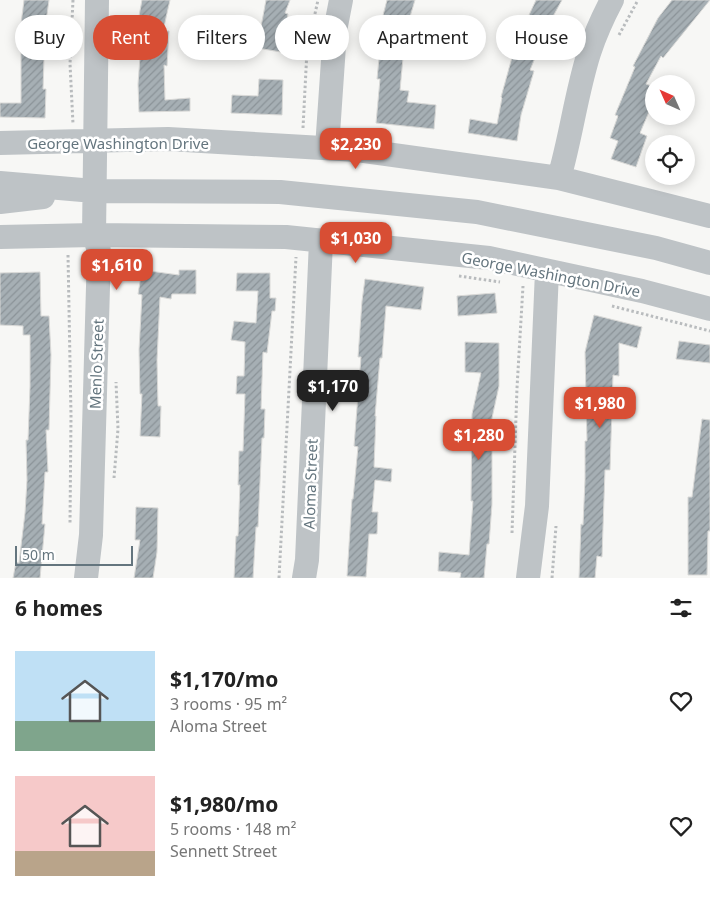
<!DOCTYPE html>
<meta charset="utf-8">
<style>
:root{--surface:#fff;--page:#f2f2f2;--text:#222;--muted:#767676;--accent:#d84e34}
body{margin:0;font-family:"Noto Sans",sans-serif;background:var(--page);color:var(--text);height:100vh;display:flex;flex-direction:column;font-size:19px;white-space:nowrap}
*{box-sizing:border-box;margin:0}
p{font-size:16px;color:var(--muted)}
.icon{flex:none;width:28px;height:28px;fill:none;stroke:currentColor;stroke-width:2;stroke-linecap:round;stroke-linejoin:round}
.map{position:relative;height:578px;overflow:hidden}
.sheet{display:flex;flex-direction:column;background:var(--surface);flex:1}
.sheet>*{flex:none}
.top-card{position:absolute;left:15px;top:15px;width:680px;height:45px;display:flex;gap:10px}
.needle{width:32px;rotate:315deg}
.buttons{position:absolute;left:645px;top:75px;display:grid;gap:10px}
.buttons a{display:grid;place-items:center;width:50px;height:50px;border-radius:50%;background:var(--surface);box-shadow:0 2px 12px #0003;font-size:25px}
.scale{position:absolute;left:15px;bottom:12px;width:118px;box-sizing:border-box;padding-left:5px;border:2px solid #64757e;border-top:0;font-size:14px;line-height:18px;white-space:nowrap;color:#64757e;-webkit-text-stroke:4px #fff;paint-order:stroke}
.price{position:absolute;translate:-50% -42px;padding:0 11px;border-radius:10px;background:var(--accent);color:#fff;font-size:16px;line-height:32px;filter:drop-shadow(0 1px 2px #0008)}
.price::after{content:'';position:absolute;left:50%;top:30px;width:15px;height:11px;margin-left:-8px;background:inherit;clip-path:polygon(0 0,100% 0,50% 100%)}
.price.selected{background:#222;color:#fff}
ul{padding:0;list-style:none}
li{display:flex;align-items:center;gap:15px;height:125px;padding:0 15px}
li span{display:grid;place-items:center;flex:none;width:140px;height:100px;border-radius:0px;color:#555}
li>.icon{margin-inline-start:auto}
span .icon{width:60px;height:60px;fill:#fffc;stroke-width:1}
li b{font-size:21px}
h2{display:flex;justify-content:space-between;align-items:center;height:60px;padding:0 15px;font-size:21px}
.pill{padding:0 18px;border-radius:22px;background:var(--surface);box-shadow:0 2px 12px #0003;font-size:18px;line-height:45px}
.pill.selected{background:var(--accent);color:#fff}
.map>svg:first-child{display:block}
</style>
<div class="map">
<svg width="710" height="578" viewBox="0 0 710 578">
<defs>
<pattern id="building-hatch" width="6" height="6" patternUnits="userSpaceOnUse" patternTransform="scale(1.25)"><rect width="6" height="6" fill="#a6afb4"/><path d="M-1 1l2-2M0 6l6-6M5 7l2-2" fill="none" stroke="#8b9398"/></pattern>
</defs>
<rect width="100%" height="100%" fill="#f7f7f5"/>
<path fill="url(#building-hatch)" stroke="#d9d9d7" d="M24 0H49L45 29 43 89H46L45 118 0 117V103H21V24Z
M142 0H170L163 31H169L167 66 164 65 165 100 190 98V111L139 112 138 84 143 17 139 16Z
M266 0H290L285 13 288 14 281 52 257 48Z
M387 0H415L401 47H404L400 90 409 91 407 102 436 105 434 129 376 123 380 79H377L382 28 380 27Z
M536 0H562L551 20 530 70 534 71 521 115 517 141 468 133 470 119 497 124 502 98 501 97 516 43Z
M672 0H710L663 58 661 56 646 84 654 87V100L640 133 647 136 636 167 611 159 618 141 610 138 618 116 615 115 635 67 633 66 658 18Z
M259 79 283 80 282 115 231 113 232 95 258 96Z
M142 270 179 275V270H196V294H172L171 299 160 297 157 360 158 406H161L160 437 140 436 142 394H140L139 350 142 295 138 294Z
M40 272 41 316H49L51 355 49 430H46L48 472H45L42 524H45L40 578H13L16 562 19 563 25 513 27 480 26 440H28L30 387V335H23V326L0 325V273Z
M237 273H270V298H276L275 311H272L267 353 263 352 261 409H265L264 438H262L258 527H256L253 578H234L236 536H238L240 485H238L239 451H243L245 394H236L237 376H244L245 342 231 340 234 321 256 323 258 291H236Z
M365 279 424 287 421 310 386 306 382 358H380L375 416H376L374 467 392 469 391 482 375 480 372 512H378L377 534H369L366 577 347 576 352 499H353L358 447 354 446 361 357H358L362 301Z
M495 293 497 313 458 316 457 296Z
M594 315 642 327 637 348 619 343V376L613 375 610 470H605L602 557 597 556 595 578H579L581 524 583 525 585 480V441H587L585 352Z
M679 341 710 345V363L676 359Z
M465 342 499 343V386L492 418V504L489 544H487L484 578H460L461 573 438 571 439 552 469 555 473 501H471L472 414 481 373 465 372Z
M702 419 710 420V531H708L707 575H688V497H692Z
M136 507 158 508 157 552 153 578H134L140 540H135Z"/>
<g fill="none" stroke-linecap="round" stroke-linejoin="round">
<path stroke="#b9bcbe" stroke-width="3" stroke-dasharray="2.5 2.5" stroke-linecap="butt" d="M73 0 70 64 73 124
M619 35 638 0
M303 128 307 50 318 0
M68 255 71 416 70 523
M459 276 500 282
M612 306 710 331
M114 478 118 429 116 382
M512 533 517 388 523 286
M279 578 296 257
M552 578 556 526"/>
<path stroke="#bec3c6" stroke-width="24" d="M0 143 168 139 357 150 559 178 710 216
M327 148 335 31 341 0
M559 178C571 137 576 94 589 53 595 35 603 17 612 0
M0 183 94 191 280 192 477 212 656 248 710 263
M0 202 43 197
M0 237 94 235 286 237 489 258 642 291 710 309
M86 578 91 535 99 251 94 235 97 0
M304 578 307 560 321 241
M528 578 537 506 547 271"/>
</g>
<g text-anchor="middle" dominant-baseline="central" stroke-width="5" stroke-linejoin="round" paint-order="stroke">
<g font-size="15" fill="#64757e" stroke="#fff">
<text x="118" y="143">George Washington Drive</text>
<text transform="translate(551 274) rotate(11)">George Washington Drive</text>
<text transform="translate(96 364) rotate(-88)">Menlo Street</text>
<text transform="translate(310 484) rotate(-88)">Aloma Street</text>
</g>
</g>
</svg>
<div class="buttons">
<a><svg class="needle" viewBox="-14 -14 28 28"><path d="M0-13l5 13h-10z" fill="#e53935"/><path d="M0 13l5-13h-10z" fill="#767676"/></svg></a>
<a><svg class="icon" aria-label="locate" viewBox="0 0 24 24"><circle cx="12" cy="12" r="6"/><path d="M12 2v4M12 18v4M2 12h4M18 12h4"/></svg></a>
</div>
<div class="scale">50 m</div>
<b class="price" style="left:356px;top:170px">$2,230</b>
<b class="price" style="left:356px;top:264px">$1,030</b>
<b class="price" style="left:117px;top:291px">$1,610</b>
<b class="price selected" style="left:333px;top:412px">$1,170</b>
<b class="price" style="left:600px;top:429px">$1,980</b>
<b class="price" style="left:479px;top:461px">$1,280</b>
<div class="top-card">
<a class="pill">Buy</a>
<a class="pill selected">Rent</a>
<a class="pill">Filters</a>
<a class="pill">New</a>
<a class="pill">Apartment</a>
<a class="pill">House</a>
</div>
</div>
<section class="sheet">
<h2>6 homes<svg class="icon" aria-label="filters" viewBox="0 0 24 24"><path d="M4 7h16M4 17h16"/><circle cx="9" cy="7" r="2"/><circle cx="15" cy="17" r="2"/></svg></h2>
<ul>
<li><span style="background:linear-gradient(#bfe0f5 70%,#7fa58c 0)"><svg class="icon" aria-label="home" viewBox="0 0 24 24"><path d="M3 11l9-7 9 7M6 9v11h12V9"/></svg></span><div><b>$1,170/mo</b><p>3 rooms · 95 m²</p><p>Aloma Street</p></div><svg class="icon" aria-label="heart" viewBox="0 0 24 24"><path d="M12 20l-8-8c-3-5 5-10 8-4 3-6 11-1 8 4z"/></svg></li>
<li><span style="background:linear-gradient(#f6c9c9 75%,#b9a48a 0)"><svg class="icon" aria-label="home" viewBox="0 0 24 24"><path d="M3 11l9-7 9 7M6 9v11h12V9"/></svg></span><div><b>$1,980/mo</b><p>5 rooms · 148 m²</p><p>Sennett Street</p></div><svg class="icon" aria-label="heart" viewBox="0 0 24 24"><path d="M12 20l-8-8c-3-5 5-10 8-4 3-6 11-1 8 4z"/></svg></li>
</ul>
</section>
